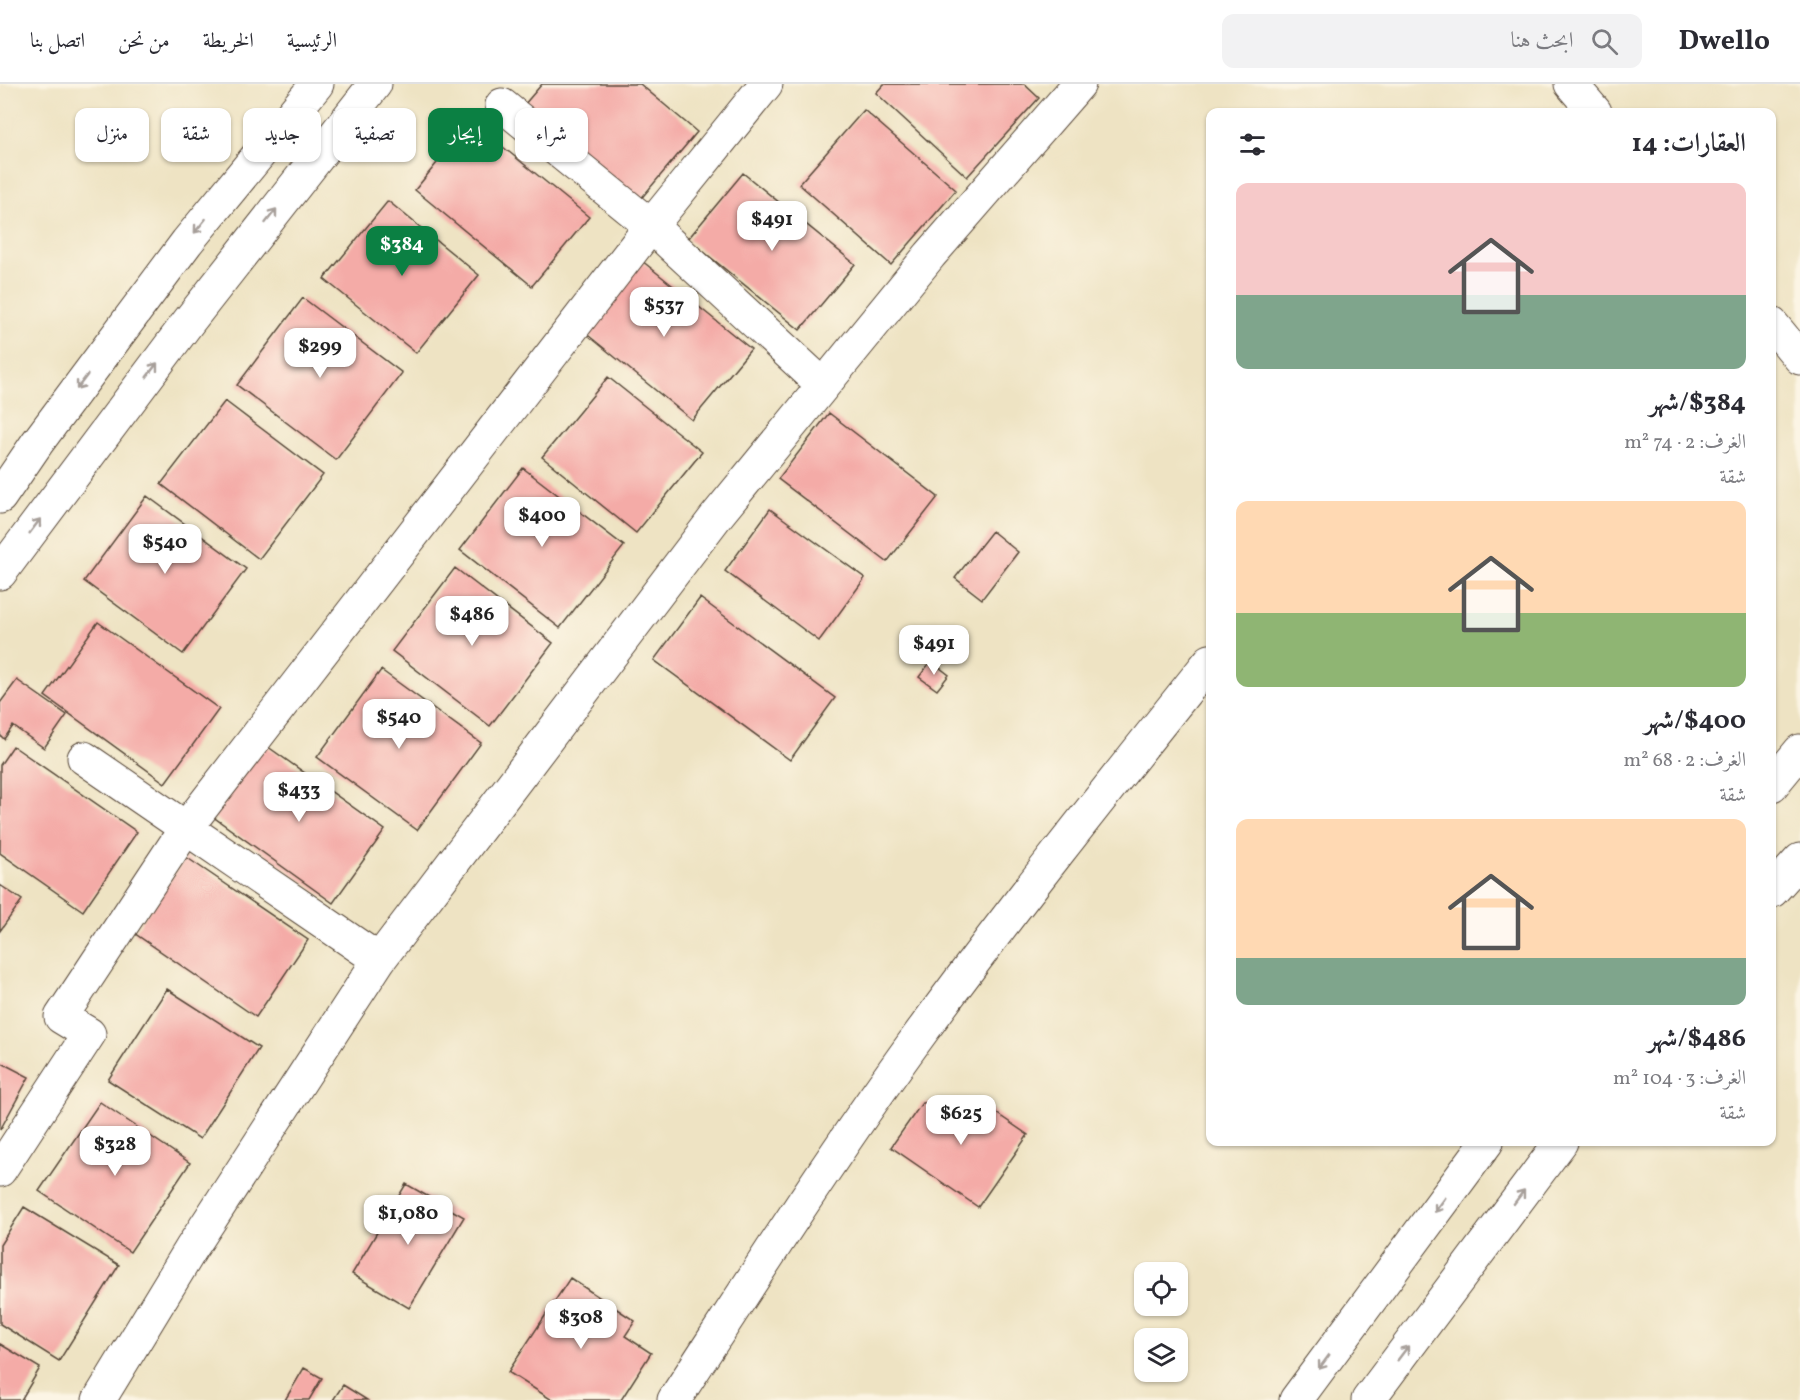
<!DOCTYPE html>
<html lang="ar">
<meta charset="utf-8">
<style>
:root{--surface:#fff;--page:#f2f2f3;--text:#2b2b33;--muted:#7c7c81;--line:#e1e1e2;--accent:#0b8043}
body{margin:0;font-family:Vollkorn,Amiri,serif;background:var(--page);color:var(--text);direction:rtl;height:100vh;display:flex;flex-direction:column;font-size:22px;white-space:nowrap}
*{box-sizing:border-box;margin:0}
p{font-size:20px;color:var(--muted)}
.icon{flex:none;width:33px;height:33px;fill:none;stroke:currentColor;stroke-width:2;stroke-linecap:round;stroke-linejoin:round}
.map{position:relative;flex:1;overflow:hidden;direction:ltr}
.side{position:absolute;left:1206px;top:24px;width:570px;height:1038px;display:flex;flex-direction:column;background:var(--surface);border-radius:12px;box-shadow:0 2px 4px #0004;direction:rtl}
.side>*{flex:none}
.top-card{position:absolute;left:18px;top:24px;width:570px;height:54px;direction:rtl;display:flex;gap:12px}
.fabs{position:absolute;left:1134px;top:1178px;display:grid;gap:12px}
.fabs a{display:grid;place-items:center;width:54px;height:54px;border-radius:12px;background:var(--surface);box-shadow:0 2px 4px #0004;font-size:30px}
.price{position:absolute;translate:-50% -51px;padding:0 14px;border-radius:12px;background:#fff;color:#222;font-size:20px;line-height:39px;filter:drop-shadow(0 2px 3px #0008)}
.price::after{content:'';position:absolute;left:50%;top:36px;width:18px;height:14px;margin-left:-9px;background:inherit;clip-path:polygon(0 0,100% 0,50% 100%)}
.price.current{background:var(--accent);color:#fff}
ul{padding:0;list-style:none}
li{display:grid;align-content:center;gap:12px;height:318px;padding:0 30px}
li span{display:grid;place-items:center;height:186px;border-radius:12px;color:#555}
li>.icon{margin-inline-start:auto}
span .icon{width:108px;height:108px;fill:#fffc;stroke-width:1}
li b{font-size:26px}
h2{display:flex;justify-content:space-between;align-items:center;height:72px;padding:0 30px;font-size:26px}
.chip{padding:0 21px;border-radius:12px;background:var(--surface);box-shadow:0 2px 4px #0004;font-size:21px;line-height:54px}
.chip.current{background:var(--accent);color:#fff}
header{display:flex;align-items:center;gap:36px;box-sizing:border-box;height:84px;padding:0 30px;background:var(--surface);border-bottom:2px solid var(--line)}
header strong{font-size:28px}
nav{display:flex;gap:33px;margin-inline-start:auto;font-size:21px}
.search{width:420px;height:54px;background:var(--page);display:flex;align-items:center;gap:15px;box-sizing:border-box;padding:0 21px;border-radius:12px;color:var(--muted);font-size:22px}
.map>svg:first-child{display:block}
</style>
<header>
<strong>Dwello</strong>
<div class="search"><svg class="icon" aria-label="search" viewBox="0 0 24 24"><circle cx="10" cy="10" r="6"/><path d="M15 15l6 6"/></svg>ابحث هنا</div>
<nav><a>الرئيسية</a><a>الخريطة</a><a>من نحن</a><a>اتصل بنا</a></nav>
</header>
<div class="map">
<svg width="1800" height="1316" viewBox="0 0 1800 1316">
<rect width="100%" height="100%" fill="#fcf5e5"/>
<filter id="ink" filterUnits="userSpaceOnUse"><feTurbulence type="fractalNoise" baseFrequency=".0167" numOctaves="2"/><feDisplacementMap in="SourceGraphic" scale="12" xChannelSelector="R" yChannelSelector="G"/><feConvolveMatrix kernelMatrix="1 2 1 2 8 2 1 2 1" color-interpolation-filters="sRGB"/></filter>
<filter id="wash" filterUnits="userSpaceOnUse"><feTurbulence type="fractalNoise" baseFrequency=".008" numOctaves="4" result="noise"/><feDisplacementMap in="SourceGraphic" scale="24" xChannelSelector="R" yChannelSelector="G"/><feGaussianBlur stdDeviation="1.35" result="paint"/><feColorMatrix in="noise" values="0 0 0 0 0 0 0 0 0 0 0 0 0 0 0 0 0 1.4 0 .05"/><feComposite in="paint" operator="in"/></filter>
<g filter="url(#wash)">
<rect width="100%" height="100%" fill="#eee3c3"/>
<g id="blocks">
<path fill="#f4aba7" d="M542 0H640L697 48 639 117 524 21Z
M884 0H1024L1039 14 967 93 876 9Z
M864 26 956 106 891 181 799 100Z
M471 37 589 133 532 202 415 106Z
M743 89 855 180 800 246 688 155Z
M388 117 479 191 416 269 324 195Z
M636 172 751 265 692 336 578 243Z
M303 214 402 289 336 376 237 301Z
M608 293 702 368 636 449 542 373Z
M225 317 323 391 259 475 161 400Z
M829 329 938 413 887 478 778 395Z
M523 384 624 462 560 544 460 466Z
M147 412 246 485 183 570 84 497Z
M770 425 865 494 819 557 725 487Z
M992 447 1018 468 982 515 955 494Z
M455 484 553 559 490 642 392 567Z
M700 514 835 614 790 676 654 576Z
M98 538 219 625 165 699 45 612Z
M931 577 949 591 937 606 919 593Z
M381 586 481 659 417 746 317 673Z
M17 596 67 631 44 664 13 642 4 655 0 651V619Z
M264 660 385 746 333 819 212 732Z
M13 662 137 748 83 827 0 769V681Z
M186 773 308 856 256 933 134 849Z
M0 801 22 816 0 847Z
M167 905 259 964 200 1055 108 996Z
M0 978 29 993 0 1046Z
M100 1018 190 1079 130 1168 39 1107Z
M980 1018 1028 1051 978 1123 891 1063 922 1019Z
M406 1100 464 1133 409 1224 352 1190Z
M24 1123 119 1181 59 1277 0 1240V1161Z
M570 1194 635 1237 625 1252 651 1269 621 1316H552L508 1288Z
M0 1260 40 1284 21 1316H0Z
M304 1284 322 1294 309 1316H285Z
M343 1301 367 1316H333Z"/>
</g>
</g>
<g filter="url(#ink)">
<use href="#blocks" fill-opacity="0" stroke="#564637" stroke-width="1.5"/>
<g fill="none" stroke-linecap="round" stroke-linejoin="round">
<defs>
<path id="minor" d="M1571 0 1595 28
M502 21 651 142 823 301
M1772 240 1800 274
M0 413 37 359 187 158 317 0
M0 489 189 237 375 0
M1772 701 1800 667
M1772 807 1800 776
M379 876 186 744 651 142 766 0
M0 1086 89 950 61 933 186 744 84 674
M99 1316 191 1165 379 876 715 434 930 171 1079 0
M674 1316C753 1195 830 1074 915 957 1009 828 1110 702 1210 577
M1296 1316 1487 1058
M1368 1316 1561 1058"/>
</defs>
<use href="#minor" stroke="#564637" stroke-width="35"/>
<use href="#minor" stroke="#fff" stroke-width="33"/>
</g>
<defs><path id="oneway-shaft" d="M-6 0H5M1.5-3L5.5 0L1.5 3" fill="none" stroke-width="1.6" stroke-linecap="round" stroke-linejoin="round" transform="scale(1.5)"/></defs>
<g stroke="#a79f9a">
<use href="#oneway-shaft" transform="translate(271 132) rotate(-52)"/>
<use href="#oneway-shaft" transform="translate(200 142) rotate(129)"/>
<use href="#oneway-shaft" transform="translate(152 286) rotate(-53)"/>
<use href="#oneway-shaft" transform="translate(82 298) rotate(127)"/>
<use href="#oneway-shaft" transform="translate(35 442) rotate(-53)"/>
<use href="#oneway-shaft" transform="translate(1519 1113) rotate(-53)"/>
<use href="#oneway-shaft" transform="translate(1440 1121) rotate(126)"/>
<use href="#oneway-shaft" transform="translate(1403 1269) rotate(-53)"/>
<use href="#oneway-shaft" transform="translate(1324 1278) rotate(126)"/>
</g>
</g>
</svg>
<div class="fabs">
<a><svg class="icon" aria-label="locate" viewBox="0 0 24 24"><circle cx="12" cy="12" r="6"/><path d="M12 2v4M12 18v4M2 12h4M18 12h4"/></svg></a>
<a><svg class="icon" aria-label="layers" viewBox="0 0 24 24"><path d="M12 4l9 5-9 5-9-5zM3 14l9 5 9-5"/></svg></a>
</div>
<b class="price" style="left:772px;top:168px">$491</b>
<b class="price current" style="left:402px;top:193px">$384</b>
<b class="price" style="left:664px;top:254px">$537</b>
<b class="price" style="left:320px;top:295px">$299</b>
<b class="price" style="left:542px;top:464px">$400</b>
<b class="price" style="left:165px;top:491px">$540</b>
<b class="price" style="left:472px;top:563px">$486</b>
<b class="price" style="left:934px;top:592px">$491</b>
<b class="price" style="left:399px;top:666px">$540</b>
<b class="price" style="left:299px;top:739px">$433</b>
<b class="price" style="left:961px;top:1062px">$625</b>
<b class="price" style="left:115px;top:1093px">$328</b>
<b class="price" style="left:408px;top:1162px">$1,080</b>
<b class="price" style="left:581px;top:1266px">$308</b>
<div class="top-card">
<a class="chip">شراء</a>
<a class="chip current">إيجار</a>
<a class="chip">تصفية</a>
<a class="chip">جديد</a>
<a class="chip">شقة</a>
<a class="chip">منزل</a>
</div>
<section class="side">
<h2>العقارات: 14<svg class="icon" aria-label="filters" viewBox="0 0 24 24"><path d="M4 7h16M4 17h16"/><circle cx="9" cy="7" r="2"/><circle cx="15" cy="17" r="2"/></svg></h2>
<ul>
<li><span style="background:linear-gradient(#f6c9c9 60%,#7fa58c 0)"><svg class="icon" aria-label="home" viewBox="0 0 24 24"><path d="M3 11l9-7 9 7M6 9v11h12V9"/></svg></span><div><b>$384/شهر</b><p>الغرف: 2 · 74 m²</p><p>شقة</p></div></li>
<li><span style="background:linear-gradient(#ffd9b3 60%,#8fb573 0)"><svg class="icon" aria-label="home" viewBox="0 0 24 24"><path d="M3 11l9-7 9 7M6 9v11h12V9"/></svg></span><div><b>$400/شهر</b><p>الغرف: 2 · 68 m²</p><p>شقة</p></div></li>
<li><span style="background:linear-gradient(#ffd9b3 75%,#7fa58c 0)"><svg class="icon" aria-label="home" viewBox="0 0 24 24"><path d="M3 11l9-7 9 7M6 9v11h12V9"/></svg></span><div><b>$486/شهر</b><p>الغرف: 3 · 104 m²</p><p>شقة</p></div></li>
</ul>
</section>
</div>
